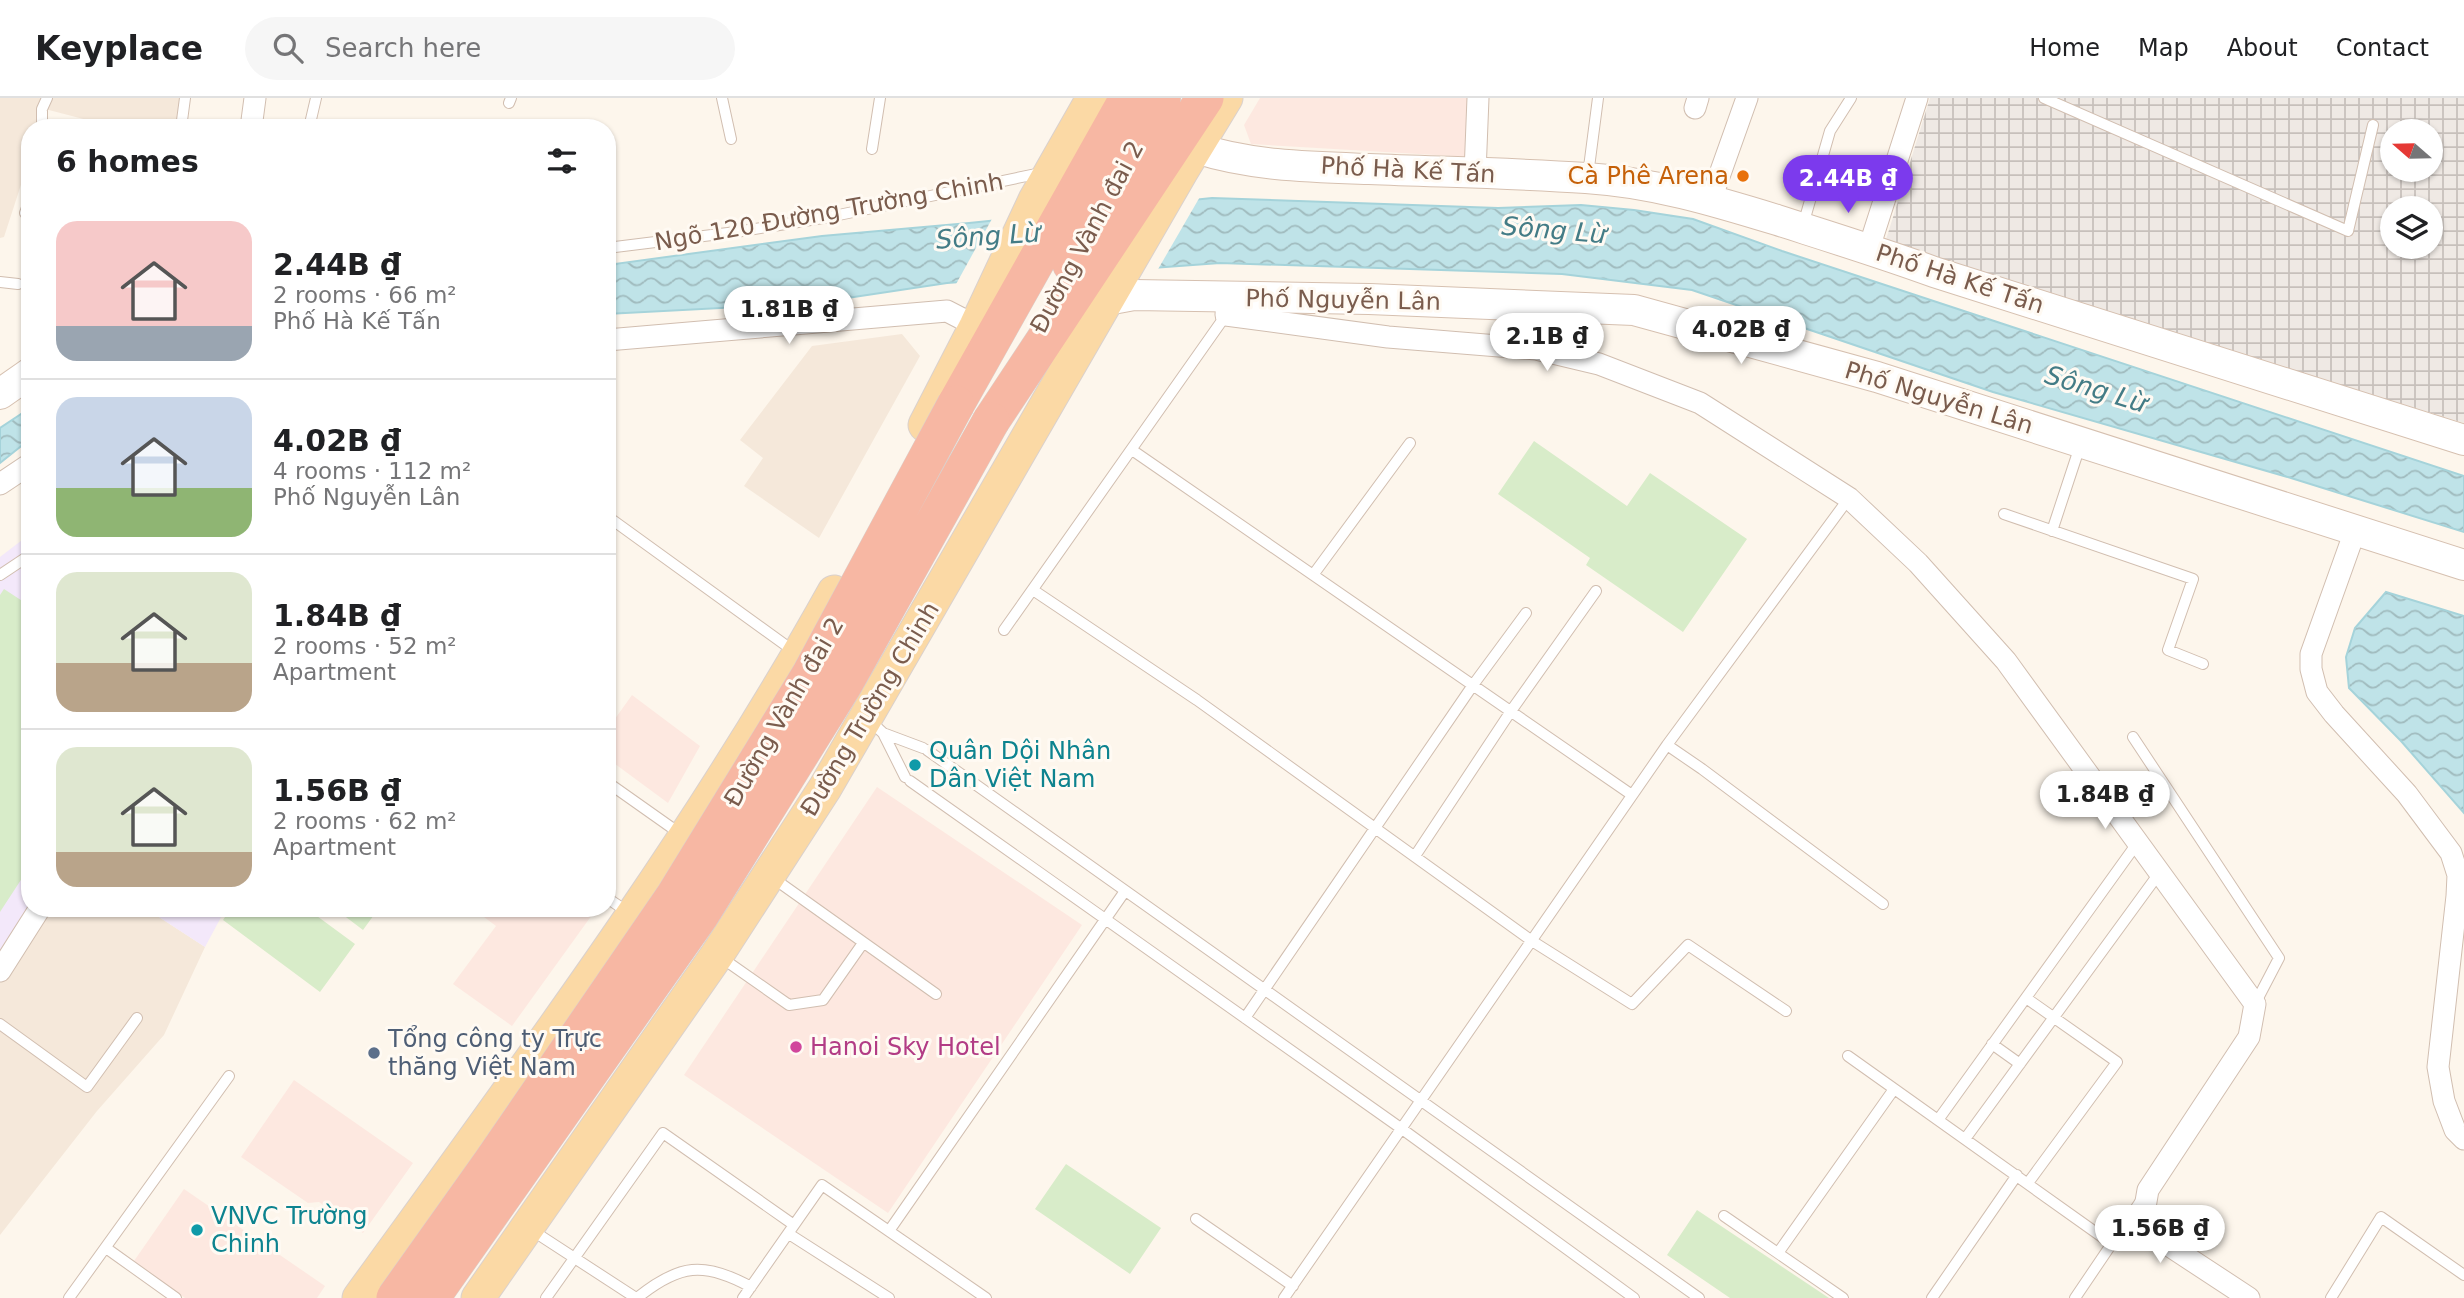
<!DOCTYPE html>
<meta charset="utf-8">
<style>
:root{--surface:#fff;--page:#f6f6f6;--text:#202124;--muted:#757577;--line:#e0e0e0;--accent:#7c3aed}
body{margin:0;font-family:"DejaVu Sans",sans-serif;background:var(--page);color:var(--text);height:100vh;display:flex;flex-direction:column;font-size:26px;white-space:nowrap}
*{box-sizing:border-box;margin:0}
p{font-size:23px;color:var(--muted)}
.icon{flex:none;width:38px;height:38px;fill:none;stroke:currentColor;stroke-width:2;stroke-linecap:round;stroke-linejoin:round}
.map{position:relative;flex:1;overflow:hidden}
.sheet{position:absolute;left:21px;top:21px;width:595px;height:798px;display:flex;flex-direction:column;background:var(--surface);border-radius:28px;box-shadow:0 2px 5px #0004}
.sheet>*{flex:none}
.needle{width:46px;rotate:290deg}
.controls{position:absolute;left:2380px;top:21px;display:grid;gap:14px}
.controls a{display:grid;place-items:center;width:63px;height:63px;border-radius:50%;background:var(--surface);box-shadow:0 2px 5px #0004;font-size:35px}
.price{position:absolute;translate:-50% -60px;padding:0 16px;border-radius:24px;background:#fff;color:#222;font-size:23px;line-height:46px;filter:drop-shadow(0 2px 4px #0008)}
.price::after{content:'';position:absolute;left:50%;top:42px;width:21px;height:16px;margin-left:-10px;background:inherit;clip-path:polygon(0 0,100% 0,50% 100%)}
.price.selected{background:var(--accent);color:#fff}
ul{padding:0;list-style:none}
li{display:flex;align-items:center;gap:21px;height:175px;padding:0 35px}
li+li{border-top:2px solid var(--line)}
li span{display:grid;place-items:center;flex:none;width:196px;height:140px;border-radius:21px;color:#555}
li>.icon{margin-inline-start:auto}
span .icon{width:84px;height:84px;fill:#fffc;stroke-width:1}
li b{font-size:30px}
h2{display:flex;justify-content:space-between;align-items:center;height:84px;padding:0 35px;font-size:30px}
header{display:flex;align-items:center;gap:42px;box-sizing:border-box;height:98px;padding:0 35px;background:var(--surface);border-bottom:2px solid var(--line)}
header strong{font-size:33px}
nav{display:flex;gap:38px;margin-inline-start:auto;font-size:24px}
.search{width:490px;height:63px;background:var(--page);display:flex;align-items:center;gap:18px;box-sizing:border-box;padding:0 24px;border-radius:38px;color:var(--muted);font-size:26px}
.map>svg:first-child{display:block}
</style>
<header>
<strong>Keyplace</strong>
<div class="search"><svg class="icon" aria-label="search" viewBox="0 0 24 24"><circle cx="10" cy="10" r="6"/><path d="M15 15l6 6"/></svg>Search here</div>
<nav><a>Home</a><a>Map</a><a>About</a><a>Contact</a></nav>
</header>
<div class="map">
<svg width="2464" height="1200" viewBox="0 0 2464 1200">
<defs>
<pattern id="industrial-grid" width="8" height="8" patternUnits="userSpaceOnUse" patternTransform="scale(1.75)"><rect width="8" height="8" fill="#efe9e4"/><path d="M0 4h8M4 0v8" fill="none" stroke="#c7c0bb"/></pattern>
<pattern id="water-waves" width="16" height="10" patternUnits="userSpaceOnUse" patternTransform="scale(1.75)"><rect width="16" height="10" fill="#bfe3e8"/><path d="M0 5q4-4 8 0t8 0" fill="none" stroke="#a0bbbe"/></pattern>
</defs>
<rect width="100%" height="100%" fill="#fdf6ec"/>
<path fill="#f5e8da" d="M0 0H182L176 30H118L45 11 39 30H30V59L4 139 0 140Z
M902 236 920 258 819 440 744 388 763 360 740 342 812 248Z
M46 810H145L205 849 164 937 97 1013 0 1137V881Z"/>
<path fill="#fde8e0" d="M1260 0H1474L1470 59 1251 46 1244 27Z
M632 597 700 648 668 705 607 660V632Z
M877 689 1082 827 888 1115 684 977Z
M472 810H597L512 928 453 886 496 828Z
M294 982 413 1065 363 1135 319 1104 308 1105 241 1059Z
M184 1091 325 1188 317 1200H185L134 1163Z"/>
<path fill="url(#industrial-grid)" fill-rule="evenodd" d="M1930 0H2464V325L1884 148ZM2392 33H2431V72H2392ZM2392 110H2431V149H2392Z"/>
<path fill="#f3e8fa" d="M30 436V810L0 861V459Z
M145 810H226L205 849Z"/>
<path fill="#d8ecc9" d="M1534 343 1627 408 1650 375 1747 441 1683 534 1586 467 1590 460 1498 396Z
M4 491 30 508V768L0 814V497Z
M231 810H306L355 846 320 894 223 822Z
M334 810H379L363 832Z
M1066 1066 1161 1130 1130 1176 1035 1111Z
M1697 1112 1829 1200H1730L1667 1157Z"/>
<path fill="url(#water-waves)" stroke="#a5d3da" stroke-width="2" d="M1212 100 1498 110 1581 107 1634 112 1693 121 1782 153 2464 378V434L2291 380 1993 294 1692 192 1562 176 1220 165 947 185 814 205 607 216V167L822 138 969 125Z
M30 310V341L0 365V330Z
M2386 494 2464 518V715L2401 643 2349 590 2346 559 2355 530Z"/>
<path fill="#fdf6ec" d="M1201 97 1157 173 955 188 993 119Z"/>
<g fill="none" stroke-linecap="round" stroke-linejoin="round">
<defs>
<path id="lane" d="M722 0 731 41
M2044 0 2348 133 2373 27
M509 5 511 0
M42 30V11L47 0
M181 30 185 0
M309 30 316 0
M872 51 880 0
M1588 77 1598 0
M25 115 30 102
M1803 127 1830 33 1851 0
M607 150 736 134 829 119 1041 75
M0 184 18 186
M1132 352 1632 697
M2004 416 2193 481 2168 552 2203 566
M607 418 795 554
M2052 433 2080 348
M0 477 30 457
M1313 477 1410 345
M1033 492 1197 602 1532 843 1632 906 1688 847 1786 913
M1004 532 1226 217
M868 621 883 635 905 679
M883 635 923 650
M2133 639 2279 860 2255 906
M1667 647 1702 671 1883 806
M927 652 1699 1200
M910 683 1402 1031 1634 1200
M607 684 682 737
M1415 758 1511 613 1596 493
M773 780 936 896
M607 800 628 814
M719 858 789 907 823 902 863 845
M2026 900 2117 964 2028 1085
M1245 920 1473 587 1526 515
M0 926 87 989 137 920
M1992 946 2020 966
M1848 958 2112 1146
M1938 1022 2138 744
M1965 1041 2160 774
M1724 1118 1843 1200
M1196 1121 1293 1188
M530 1131 636 1200
M889 1133 1125 793
M789 1136 889 1200
M106 1150 176 1200
M1778 1155 1894 991
M69 1200 229 978
M546 1200 663 1035 794 1127
M637 1200C679 1166 704 1163 751 1189
M743 1200 822 1087 986 1200
M1284 1200 1667 647 1849 400
M1932 1200 2017 1077
M2075 1200 2140 1104
M2331 1200 2381 1119 2464 1177"/>
<path id="street" d="M1695 10 1698 0
M251 30 255 0
M1475 75 1478 0
M1711 101 1747 0
M1869 150 1917 0
M1227 199 1226 217 1388 239 1536 251 1599 266 1700 305 1849 400 1918 465 2006 563 2255 906 2249 939 2148 1092 2144 1115 2153 1137 2249 1200
M607 242 947 213 976 228
M0 386 30 366
M2355 433 2311 556V571L2317 594 2334 616 2407 696 2451 755 2458 777 2457 798 2438 969 2444 1003 2455 1032 2464 1041
M0 873 40 810"/>
<path id="secondary" d="M1196 50C1251 68 1311 69 1369 71 1441 74 1514 75 1586 80 1652 84 1715 103 1777 122 1830 139 1882 155 1934 174L2464 342
M1107 202 1134 197 1369 201 1634 212 1877 279 2464 467
M0 296 30 275"/>
<path id="primary" d="M925 327 976 228 1035 102 1093 0
M359 1200C525 971 696 742 834 494
M478 1200 717 857 825 690 1181 74 1226 0"/>
<path id="highway" d="M1071 166 1162 0
M956 306 1128 0
M991 323 1205 0"/>
</defs>
<use href="#lane" stroke="#d1beb0" stroke-width="12"/>
<use href="#street" stroke="#d1beb0" stroke-width="23"/>
<use href="#secondary" stroke="#d6c0b0" stroke-width="32"/>
<use href="#primary" stroke="#dad1cd" stroke-width="35"/>
<use href="#highway" stroke="#dad1cd" stroke-width="38"/>
<use href="#lane" stroke="#fff" stroke-width="10"/>
<use href="#street" stroke="#fff" stroke-width="21"/>
<use href="#secondary" stroke="#fff" stroke-width="30"/>
<use href="#primary" stroke="#fbd9a5" stroke-width="33"/>
<use href="#highway" stroke="#f7b7a3" stroke-width="37"/>
<defs>
<path id="highway-bridge" d="M395 1200 491 1065 675 797 810 577 956 306
M431 1200 701 816 844 586 991 323"/>
</defs>
<use href="#highway-bridge" stroke="#dad1cd" stroke-width="38" stroke-linecap="butt"/>
<use href="#highway-bridge" stroke="#f7b7a3" stroke-width="37"/>
</g>
<circle fill="#e8710a" stroke="#fffaf3" stroke-width="2.5" cx="1743" cy="78" r="7"/>
<g fill="#0f9aa8" stroke="#fffaf3" stroke-width="2.5">
<circle cx="915" cy="667" r="7"/>
<circle cx="197" cy="1132" r="7"/>
</g>
<circle fill="#d1479c" stroke="#fffaf3" stroke-width="2.5" cx="796" cy="949" r="7"/>
<circle fill="#5c6f8a" stroke="#fffaf3" stroke-width="2.5" cx="374" cy="955" r="7"/>
<g text-anchor="middle" dominant-baseline="central" stroke-width="6" stroke-linejoin="round" paint-order="stroke">
<g font-size="24" fill="#7a5c4d" stroke="#fffaf3">
<text transform="translate(1408 72) rotate(3)">Phố Hà Kế Tấn</text>
<text transform="translate(829 114) rotate(-10)">Ngõ 120 Đường Trường Chinh</text>
<text transform="translate(1087 139) rotate(-62)">Đường Vành đai 2</text>
<text transform="translate(1960 181) rotate(18)">Phố Hà Kế Tấn</text>
<text transform="translate(1343 202) rotate(1)">Phố Nguyễn Lân</text>
<text transform="translate(1939 300) rotate(17)">Phố Nguyễn Lân</text>
<text transform="translate(870 611) rotate(-59)">Đường Trường Chinh</text>
<text transform="translate(784 614) rotate(-60)">Đường Vành đai 2</text>
</g>
<g font-size="24" fill="#c56008" stroke="#fffaf3" text-anchor="end">
<text x="1729" y="78">Cà Phê Arena</text>
</g>
<g font-size="24" fill="#0d838f" stroke="#fffaf3" text-anchor="start">
<text x="929" y="653">Quân Dội Nhân<tspan x="929" dy="28">Dân Việt Nam</tspan></text>
<text x="211" y="1118">VNVC Trường<tspan x="211" dy="28">Chinh</tspan></text>
</g>
<g font-size="24" fill="#4e5e75" stroke="#fffaf3" text-anchor="start">
<text x="388" y="941">Tổng công ty Trực<tspan x="388" dy="28">thăng Việt Nam</tspan></text>
</g>
<g font-size="24" fill="#b23c85" stroke="#fffaf3" text-anchor="start">
<text x="810" y="949">Hanoi Sky Hotel</text>
</g>
<g font-size="26" font-style="italic" fill="#437c86" stroke="#fffaf3">
<text transform="translate(1554 132) rotate(5)">Sông Lừ</text>
<text transform="translate(988 138) rotate(-4)">Sông Lừ</text>
<text transform="translate(2096 291) rotate(17)">Sông Lừ</text>
</g>
</g>
</svg>
<div class="controls">
<a><svg class="needle" viewBox="-14 -14 28 28"><path d="M0-13l5 13h-10z" fill="#e53935"/><path d="M0 13l5-13h-10z" fill="#757577"/></svg></a>
<a><svg class="icon" aria-label="layers" viewBox="0 0 24 24"><path d="M12 4l9 5-9 5-9-5zM3 14l9 5 9-5"/></svg></a>
</div>
<b class="price selected" style="left:1848px;top:117px">2.44B ₫</b>
<b class="price" style="left:789px;top:248px">1.81B ₫</b>
<b class="price" style="left:1741px;top:268px">4.02B ₫</b>
<b class="price" style="left:1547px;top:275px">2.1B ₫</b>
<b class="price" style="left:2105px;top:733px">1.84B ₫</b>
<b class="price" style="left:2160px;top:1167px">1.56B ₫</b>
<section class="sheet">
<h2>6 homes<svg class="icon" aria-label="filters" viewBox="0 0 24 24"><path d="M4 7h16M4 17h16"/><circle cx="9" cy="7" r="2"/><circle cx="15" cy="17" r="2"/></svg></h2>
<ul>
<li><span style="background:linear-gradient(#f6c9c9 75%,#9aa5b1 0)"><svg class="icon" aria-label="home" viewBox="0 0 24 24"><path d="M3 11l9-7 9 7M6 9v11h12V9"/></svg></span><div><b>2.44B ₫</b><p>2 rooms · 66 m²</p><p>Phố Hà Kế Tấn</p></div></li>
<li><span style="background:linear-gradient(#c9d6e8 65%,#8fb573 0)"><svg class="icon" aria-label="home" viewBox="0 0 24 24"><path d="M3 11l9-7 9 7M6 9v11h12V9"/></svg></span><div><b>4.02B ₫</b><p>4 rooms · 112 m²</p><p>Phố Nguyễn Lân</p></div></li>
<li><span style="background:linear-gradient(#dfe7d0 65%,#b9a48a 0)"><svg class="icon" aria-label="home" viewBox="0 0 24 24"><path d="M3 11l9-7 9 7M6 9v11h12V9"/></svg></span><div><b>1.84B ₫</b><p>2 rooms · 52 m²</p><p>Apartment</p></div></li>
<li><span style="background:linear-gradient(#dfe7d0 75%,#b9a48a 0)"><svg class="icon" aria-label="home" viewBox="0 0 24 24"><path d="M3 11l9-7 9 7M6 9v11h12V9"/></svg></span><div><b>1.56B ₫</b><p>2 rooms · 62 m²</p><p>Apartment</p></div></li>
</ul>
</section>
</div>
